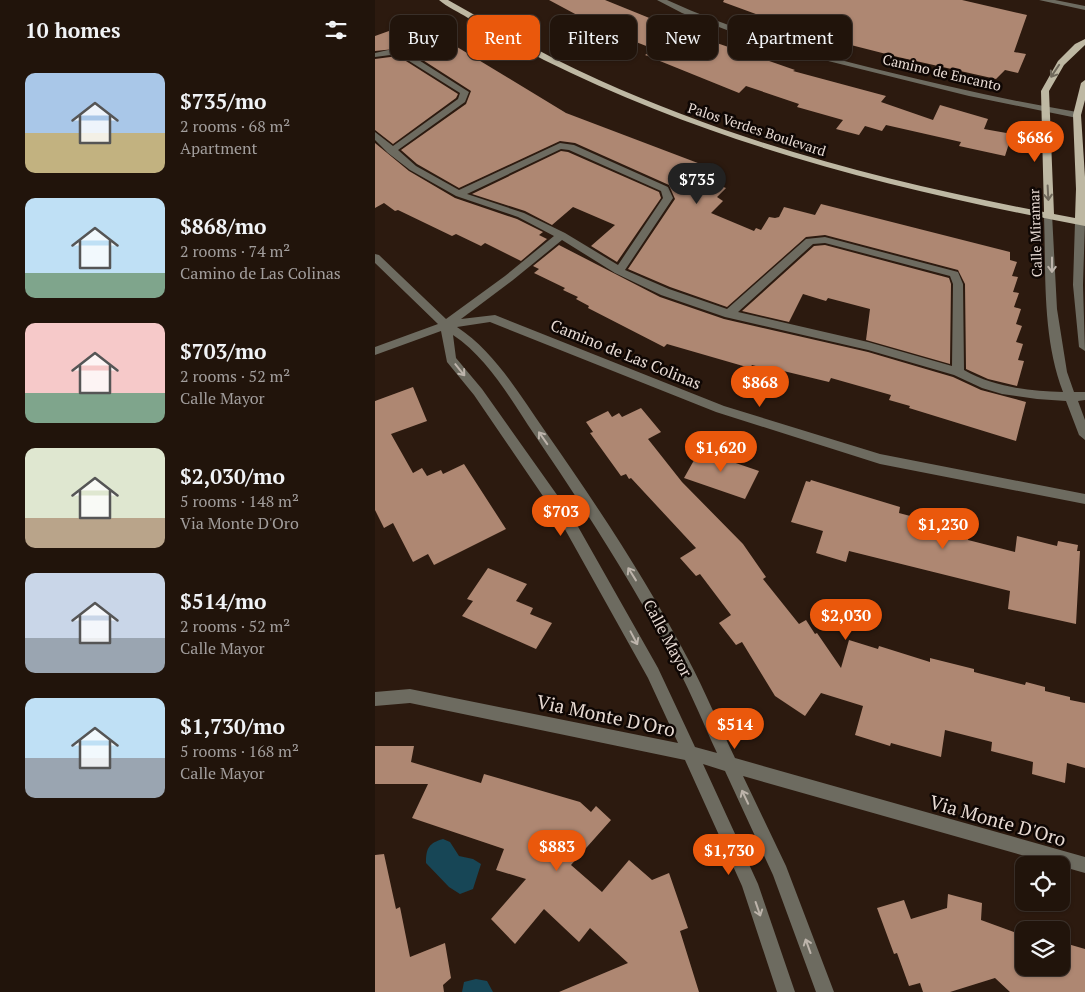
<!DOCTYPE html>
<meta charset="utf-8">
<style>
:root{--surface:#21140b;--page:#291d14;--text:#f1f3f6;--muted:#a29e9d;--line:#3e332c;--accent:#ea580c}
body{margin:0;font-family:"PT Serif",serif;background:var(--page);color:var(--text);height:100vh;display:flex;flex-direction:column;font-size:19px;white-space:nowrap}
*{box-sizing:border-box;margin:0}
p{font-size:16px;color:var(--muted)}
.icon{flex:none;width:28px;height:28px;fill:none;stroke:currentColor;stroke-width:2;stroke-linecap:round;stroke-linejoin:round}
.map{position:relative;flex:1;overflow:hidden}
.panel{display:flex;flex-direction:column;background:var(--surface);width:375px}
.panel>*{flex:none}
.hud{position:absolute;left:15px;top:15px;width:475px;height:45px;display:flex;gap:10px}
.buttons{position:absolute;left:640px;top:856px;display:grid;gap:10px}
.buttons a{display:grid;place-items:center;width:55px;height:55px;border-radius:10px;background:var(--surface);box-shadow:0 1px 4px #0004,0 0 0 1px var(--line);font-size:25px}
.price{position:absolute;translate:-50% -42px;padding:0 11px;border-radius:18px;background:var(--accent);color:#fff;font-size:16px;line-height:32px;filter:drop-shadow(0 1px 2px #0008)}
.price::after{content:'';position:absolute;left:50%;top:30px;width:15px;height:11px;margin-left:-8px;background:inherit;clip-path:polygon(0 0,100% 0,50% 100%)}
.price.selected{background:#222;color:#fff}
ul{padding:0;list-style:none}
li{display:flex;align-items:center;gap:15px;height:125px;padding:0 25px}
li span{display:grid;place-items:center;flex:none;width:140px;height:100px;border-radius:10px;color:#555}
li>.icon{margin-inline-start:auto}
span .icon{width:60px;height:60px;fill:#fffc;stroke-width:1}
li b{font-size:21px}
h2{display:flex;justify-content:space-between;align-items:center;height:60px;padding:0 25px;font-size:21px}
.pill{padding:0 18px;border-radius:10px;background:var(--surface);box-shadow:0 1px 4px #0004,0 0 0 1px var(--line);font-size:18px;line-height:45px}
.pill.selected{background:var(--accent);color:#fff}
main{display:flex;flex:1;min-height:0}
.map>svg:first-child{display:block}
</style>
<main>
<section class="panel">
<h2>10 homes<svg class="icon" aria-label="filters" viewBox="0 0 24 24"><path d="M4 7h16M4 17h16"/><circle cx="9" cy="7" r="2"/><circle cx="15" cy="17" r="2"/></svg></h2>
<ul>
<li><span style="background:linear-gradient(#a9c7e8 60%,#c2b280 0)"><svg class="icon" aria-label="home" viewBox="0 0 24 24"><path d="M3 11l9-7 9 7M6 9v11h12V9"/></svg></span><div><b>$735/mo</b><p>2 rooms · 68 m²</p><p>Apartment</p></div></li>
<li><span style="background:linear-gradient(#bfe0f5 75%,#7fa58c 0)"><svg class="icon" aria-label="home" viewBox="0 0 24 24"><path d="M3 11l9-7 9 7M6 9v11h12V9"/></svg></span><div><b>$868/mo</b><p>2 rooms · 74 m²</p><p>Camino de Las Colinas</p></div></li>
<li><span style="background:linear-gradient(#f6c9c9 70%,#7fa58c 0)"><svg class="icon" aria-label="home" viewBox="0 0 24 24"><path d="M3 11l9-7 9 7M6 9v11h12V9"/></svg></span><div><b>$703/mo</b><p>2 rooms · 52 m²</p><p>Calle Mayor</p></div></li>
<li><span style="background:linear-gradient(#dfe7d0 70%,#b9a48a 0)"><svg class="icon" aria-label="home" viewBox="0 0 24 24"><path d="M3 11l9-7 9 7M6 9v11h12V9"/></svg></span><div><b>$2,030/mo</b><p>5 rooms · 148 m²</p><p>Via Monte D'Oro</p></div></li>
<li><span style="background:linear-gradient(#c9d6e8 65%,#9aa5b1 0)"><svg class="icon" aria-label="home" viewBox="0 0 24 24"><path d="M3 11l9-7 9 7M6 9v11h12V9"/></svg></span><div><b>$514/mo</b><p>2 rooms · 52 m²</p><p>Calle Mayor</p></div></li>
<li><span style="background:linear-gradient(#bfe0f5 60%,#9aa5b1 0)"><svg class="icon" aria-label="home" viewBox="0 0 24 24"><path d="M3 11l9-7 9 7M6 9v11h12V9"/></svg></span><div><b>$1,730/mo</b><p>5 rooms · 168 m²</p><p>Calle Mayor</p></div></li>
</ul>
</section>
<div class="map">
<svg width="710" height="992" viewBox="0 0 710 992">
<rect width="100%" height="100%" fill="#2c1a0f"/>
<path fill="#174656" d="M68 839 75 842 84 856 98 859 106 864 98 889 85 894 74 887 51 863C51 848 54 843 68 839Z
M101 979 112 981 118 992H87L89 982Z"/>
<path fill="#ae8772" d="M174 0H230L304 30 420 70 418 71 511 96 506 102 558 120 565 105 613 119 609 129 637 134 630 156 584 146 586 142 511 125 507 131 490 126 484 135 461 129 468 120 422 107 424 104 371 86 364 93 270 55 279 49 230 30Z
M349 0H587L652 15 639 52 651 54 643 73 630 70 621 79 523 57 417 30 419 28 348 2Z
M25 27 40 36 54 30 191 113 336 168 325 178 351 188 342 197 348 201 336 213 379 231 381 228 386 230 394 217 400 218 404 217 409 207 440 215 446 204 635 252V260L642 262 637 276 643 277 638 292 644 293 639 307 646 309 641 324 647 326 641 342 648 344 643 360 649 361 642 386 613 379 591 369 590 284 583 270 450 235 431 237 352 307 295 287 253 269 300 199 294 185 200 143 185 141 84 188 42 164 26 150 91 104 96 91 29 48 0 51V36Z
M23 56 83 94 81 98 18 144 0 130V59Z
M0 143 34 171 80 198 142 219 168 232 164 235 172 239 146 261 110 243 106 246 81 234 77 236 23 210 20 211 9 203 0 208Z
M186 151 193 152 284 192 286 198 242 262 216 246 240 225 198 207 177 225 150 211 97 194Z
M184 245 285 297 349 319 493 352 578 377 606 390 651 402 641 441 534 408 535 406 514 400 516 395 456 378 454 382 396 368 395 370 377 365 375 368 292 344 289 347 213 308 214 306 201 299 203 297 188 290 190 288 159 273 164 269 158 266Z
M450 245 574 278 576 284 575 364 491 340 495 309 453 298 451 301 428 294 414 322 367 311 439 246Z
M38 387 52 421 16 434 38 473 47 468 52 476 66 470 68 474 89 464 131 529 59 565 53 554 38 562 18 523 9 528 0 510V401Z
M266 408 286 432 273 439 307 482 368 544 391 577 388 579 424 624 431 620 440 634 442 633 466 668 474 640 503 649 504 646 555 662V658L599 669V672L650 685 651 682 670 687V691L695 697V700L710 703V768L692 763 690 783 657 774 658 762 616 751 617 742 570 730 566 757 516 743 515 746 480 735 488 706 446 693 430 716 400 696 367 642 361 645 344 623 356 615 325 574 321 576 305 558 321 548 256 478 254 479 251 474 246 476 215 433 218 432 211 422 233 411 237 417 244 413 247 417Z
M327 446 355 455 352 460 384 471 370 499 309 478Z
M436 480 525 507 524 513 569 525 571 518 596 524 593 540 640 552 642 536 682 546 683 541 703 545 702 551H705L701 624 633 609 635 591 474 551 471 562 441 553 448 531 416 522 431 481 435 482Z
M113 568 152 584 141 601 158 608 155 614 177 623 161 649 87 616 98 601 92 599Z
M0 746H39L36 762 106 783 109 774 205 802 216 812 221 806 236 820 196 865 227 892 254 860 277 880 294 873 313 928 305 931 324 992H184L253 963 215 928 204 942 169 909 140 944 116 919 151 879 121 870 129 849 37 818 53 784H0Z
M9 854 21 909 25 907 35 957 70 943 76 978 68 985 69 992H0V855Z
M573 894 607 903 606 920 647 935 649 931V968H686V942L710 949V992H635L620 978 575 992H548L545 983 534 986 522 953 519 954 502 908 529 900 536 919 572 908Z"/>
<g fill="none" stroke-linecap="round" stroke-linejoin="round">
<path fill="#6d6b60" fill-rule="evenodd" d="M282 0H292C360 31 432 52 505 70 570 86 636 101 702 112L706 115 702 118 594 96 433 56 357 32 307 13Z
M664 0H680L710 6V10Z
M13 50H28L94 92 90 102 23 150 41 166 84 190 185 143 199 145 293 187 298 198 250 270 294 289 352 309 431 239 450 237 583 272 588 284 589 370C619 387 653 391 688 392 667 337 671 274 669 216L674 213 677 214 682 309 692 372 699 392H710V400L703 401 710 420V440L704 435 691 401 662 399 627 394 607 388 579 375 493 350 350 317 286 295 240 273 187 240 138 280 86 319 120 315 349 406 505 454 710 494V504L505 464 341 412 115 322 82 327C120 352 144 394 170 431 221 504 271 579 313 659 330 691 344 725 360 758L710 857V873L368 776 411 866 459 992H441L398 875 350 771 328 764 383 884 420 992H402L367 886 310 760 35 703 0 706V692L35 689 303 743 273 678 187 524 99 395 72 362 66 331 0 355V347L63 324 0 263V254L4 255 71 319 130 276 179 236 143 217 81 196 35 170 13 153 0 140V132L18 146 83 99 85 93 23 54 0 57V53ZM186 149 194 150 286 191 288 198 243 265 190 233 149 213 92 194ZM450 243 575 276 578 284 577 366 493 342 363 312 438 244ZM78 335C113 358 136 400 159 434 211 510 259 586 302 667 317 695 329 725 342 753L320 747 283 668 197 516 107 389 81 358Z
M705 219 710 222 708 285 710 351 704 347 698 285 700 222Z"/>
<path fill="#beb8a3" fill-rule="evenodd" d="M64 0H73C123 28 172 57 224 80 366 144 516 183 669 212L666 91 683 61 700 44 710 39V45L689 65 674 91 679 214 700 218 701 189 698 115 706 83 710 80V100L706 115 710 177V226C522 190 342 146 169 60 143 47 118 32 93 18 84 12 72 7 64 0Z"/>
</g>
<defs><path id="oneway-shaft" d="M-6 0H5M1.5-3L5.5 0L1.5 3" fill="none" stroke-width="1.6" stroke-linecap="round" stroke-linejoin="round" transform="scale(1.25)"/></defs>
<g stroke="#6f685b">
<use href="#oneway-shaft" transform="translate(680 71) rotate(124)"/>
<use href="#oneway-shaft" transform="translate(673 193) rotate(87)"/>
</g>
<g stroke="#bdb4ab">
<use href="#oneway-shaft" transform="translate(677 265) rotate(90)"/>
<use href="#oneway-shaft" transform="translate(85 370) rotate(51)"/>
<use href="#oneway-shaft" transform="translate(168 438) rotate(-125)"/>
<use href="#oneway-shaft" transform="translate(257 574) rotate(-122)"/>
<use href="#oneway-shaft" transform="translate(259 638) rotate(62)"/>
<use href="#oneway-shaft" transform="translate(370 797) rotate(-115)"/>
<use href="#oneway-shaft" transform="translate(383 909) rotate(71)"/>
<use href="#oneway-shaft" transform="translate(433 946) rotate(-110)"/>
</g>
<g text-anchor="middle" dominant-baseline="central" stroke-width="5" stroke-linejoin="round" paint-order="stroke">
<g font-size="14" fill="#e8dbd4" stroke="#0f0704">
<text transform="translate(567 72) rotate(13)">Camino de Encanto</text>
<text transform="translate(382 129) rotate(18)">Palos Verdes Boulevard</text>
<text transform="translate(660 233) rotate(-92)">Calle Miramar</text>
</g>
<g font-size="16" fill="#e8dbd4" stroke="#0f0704">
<text transform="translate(251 354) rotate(22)">Camino de Las Colinas</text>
<text transform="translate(293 638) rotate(62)">Calle Mayor</text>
</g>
<g font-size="19" fill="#e8dbd4" stroke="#0f0704">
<text transform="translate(231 715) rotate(12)">Via Monte D'Oro</text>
<text transform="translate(623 820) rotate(16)">Via Monte D'Oro</text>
</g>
</g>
</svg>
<div class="buttons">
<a><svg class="icon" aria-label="locate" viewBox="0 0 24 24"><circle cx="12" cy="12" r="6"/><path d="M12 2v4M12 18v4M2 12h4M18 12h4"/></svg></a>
<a><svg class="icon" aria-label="layers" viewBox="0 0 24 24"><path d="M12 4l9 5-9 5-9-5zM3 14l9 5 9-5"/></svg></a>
</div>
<b class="price" style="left:660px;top:163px">$686</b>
<b class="price selected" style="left:322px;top:205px">$735</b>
<b class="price" style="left:385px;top:408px">$868</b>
<b class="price" style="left:346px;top:473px">$1,620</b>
<b class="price" style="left:186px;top:537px">$703</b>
<b class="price" style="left:568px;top:550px">$1,230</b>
<b class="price" style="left:471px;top:641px">$2,030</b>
<b class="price" style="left:360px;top:750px">$514</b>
<b class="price" style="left:182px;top:872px">$883</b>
<b class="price" style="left:354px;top:876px">$1,730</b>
<div class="hud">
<a class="pill">Buy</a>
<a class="pill selected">Rent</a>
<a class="pill">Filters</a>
<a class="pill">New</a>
<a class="pill">Apartment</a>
</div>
</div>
</main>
